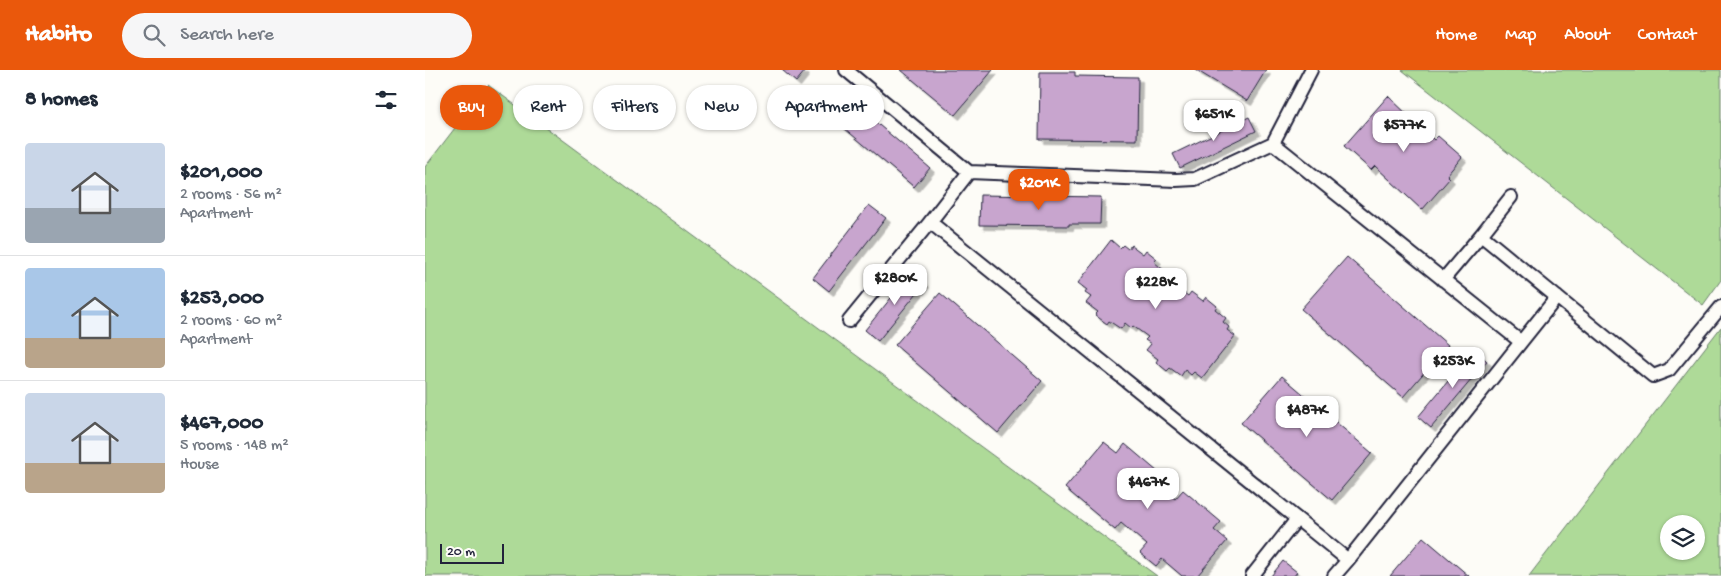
<!DOCTYPE html>
<meta charset="utf-8">
<style>
:root{--surface:#fff;--page:#f6f6f7;--text:#1f2937;--muted:#747a83;--line:#e0e1e3;--accent:#ea580c}
body{margin:0;font-family:"Gochi Hand",sans-serif;background:var(--page);color:var(--text);height:100vh;display:flex;flex-direction:column;font-size:19px;white-space:nowrap}
*{box-sizing:border-box;margin:0}
p{font-size:16px;color:var(--muted)}
.icon{flex:none;width:28px;height:28px;fill:none;stroke:currentColor;stroke-width:2;stroke-linecap:round;stroke-linejoin:round}
.map{position:relative;flex:1;overflow:hidden}
.side{display:flex;flex-direction:column;background:var(--surface);width:425px}
.side>*{flex:none}
.guide{position:absolute;left:15px;top:15px;width:475px;height:45px;display:flex;gap:10px}
.buttons{position:absolute;left:1235px;top:445px;display:grid;gap:10px}
.buttons a{display:grid;place-items:center;width:45px;height:45px;border-radius:50%;background:var(--surface);box-shadow:0 1px 4px #0004;font-size:25px}
.scale{position:absolute;left:15px;bottom:12px;width:64px;box-sizing:border-box;padding-left:5px;border:2px solid #22223b;border-top:0;font-size:14px;line-height:18px;white-space:nowrap;color:#22223b;-webkit-text-stroke:4px #fdfcf7;paint-order:stroke}
.price{position:absolute;translate:-50% -42px;padding:0 11px;border-radius:10px;background:#fff;color:#222;font-size:16px;line-height:32px;filter:drop-shadow(0 1px 2px #0008)}
.price::after{content:'';position:absolute;left:50%;top:30px;width:15px;height:11px;margin-left:-8px;background:inherit;clip-path:polygon(0 0,100% 0,50% 100%)}
.price.selected{background:var(--accent);color:#fff}
ul{padding:0;list-style:none}
li{display:flex;align-items:center;gap:15px;height:125px;padding:0 25px}
li+li{border-top:1px solid var(--line)}
li span{display:grid;place-items:center;flex:none;width:140px;height:100px;border-radius:5px;color:#555}
li>.icon{margin-inline-start:auto}
span .icon{width:60px;height:60px;fill:#fffc;stroke-width:1}
li b{font-size:21px}
h2{display:flex;justify-content:space-between;align-items:center;height:60px;padding:0 25px;font-size:21px}
.tag{padding:0 18px;border-radius:22px;background:var(--surface);box-shadow:0 1px 4px #0004;font-size:18px;line-height:45px}
.tag.selected{background:var(--accent);color:#fff}
header{display:flex;align-items:center;gap:30px;box-sizing:border-box;height:70px;padding:0 25px;background:var(--accent);color:#fff}
header strong{font-size:24px}
nav{display:flex;gap:28px;margin-inline-start:auto;font-size:18px}
.search{width:350px;height:45px;background:var(--page);display:flex;align-items:center;gap:12px;box-sizing:border-box;padding:0 18px;border-radius:28px;color:var(--muted);font-size:19px}
main{display:flex;flex:1;min-height:0}
.map>svg:first-child{display:block}
</style>
<header>
<strong>Habito</strong>
<div class="search"><svg class="icon" aria-label="search" viewBox="0 0 24 24"><circle cx="10" cy="10" r="6"/><path d="M15 15l6 6"/></svg>Search here</div>
<nav><a>Home</a><a>Map</a><a>About</a><a>Contact</a></nav>
</header>
<main>
<section class="side">
<h2>8 homes<svg class="icon" aria-label="filters" viewBox="0 0 24 24"><path d="M4 7h16M4 17h16"/><circle cx="9" cy="7" r="2"/><circle cx="15" cy="17" r="2"/></svg></h2>
<ul>
<li><span style="background:linear-gradient(#c9d6e8 65%,#9aa5b1 0)"><svg class="icon" aria-label="home" viewBox="0 0 24 24"><path d="M3 11l9-7 9 7M6 9v11h12V9"/></svg></span><div><b>$201,000</b><p>2 rooms · 56 m²</p><p>Apartment</p></div></li>
<li><span style="background:linear-gradient(#a9c7e8 70%,#b9a48a 0)"><svg class="icon" aria-label="home" viewBox="0 0 24 24"><path d="M3 11l9-7 9 7M6 9v11h12V9"/></svg></span><div><b>$253,000</b><p>2 rooms · 60 m²</p><p>Apartment</p></div></li>
<li><span style="background:linear-gradient(#c9d6e8 70%,#b9a48a 0)"><svg class="icon" aria-label="home" viewBox="0 0 24 24"><path d="M3 11l9-7 9 7M6 9v11h12V9"/></svg></span><div><b>$467,000</b><p>5 rooms · 148 m²</p><p>House</p></div></li>
</ul>
</section>
<div class="map">
<svg width="1296" height="506" viewBox="0 0 1296 506">
<defs>
<filter id="shadow"><feDropShadow dx="4.5" dy="4.5" stdDeviation="0" flood-color="#0004"/></filter>
</defs>
<rect width="100%" height="100%" fill="#fdfcf7"/>
<filter id="ink" filterUnits="userSpaceOnUse"><feTurbulence type="fractalNoise" baseFrequency=".02" numOctaves="2"/><feDisplacementMap in="SourceGraphic" scale="10" xChannelSelector="R" yChannelSelector="G"/><feConvolveMatrix kernelMatrix="1 2 1 2 8 2 1 2 1" color-interpolation-filters="sRGB"/></filter>
<g filter="url(#ink)">
<path fill="#aeda98" stroke="#687e6a" fill-rule="evenodd" d="M977 0H1296V210L1278 235Z
M63 15 732 506H0V97Z
M1296 257V506H1104ZM1244 454H1271V481H1244Z"/>
<path fill="#c8a5ce" stroke="#22223b" filter="url(#shadow)" d="M357 0H379L380 1 371 12Z
M476 0H568L530 45Z
M771 0H841L822 31Z
M615 2H650V6L713 7 712 70 614 69Z
M416 23 505 98 489 117 400 42Z
M963 26 1009 70 1013 66 1037 87 1022 105 1025 108 997 140 950 96 946 100 919 76Z
M824 47 831 61 755 98 748 84Z
M555 125 676 127 675 154H644V156L554 155Z
M444 135 461 148 404 221 388 208Z
M686 170 695 178 698 175 703 179 706 175 718 184 721 180 732 189 729 192 740 201 737 205 744 210 741 213 756 224 758 222 763 226 766 222 778 231 781 227 792 236 790 239 801 248 798 252 804 257 802 260 810 266 777 308 769 302 766 305 760 300 756 306 745 298 742 301 731 292 733 289 721 280 726 274 720 270 723 267 708 256 706 258 700 253 696 259 684 251 682 254 670 245 673 242 661 233 666 227 660 223 662 220 653 213Z
M922 187 1023 275 978 327 876 239Z
M487 202 500 213 453 271 440 260Z
M515 223 617 311 573 363 470 275Z
M1049 280 1062 291 1006 358 993 347Z
M857 306 947 383 907 430 816 353Z
M679 372 693 383 700 374 733 402 727 409 750 429 758 420 796 452 789 460 802 471 772 506H757L737 489 731 496 715 483 722 475 696 453 690 460 640 418Z
M998 467 1044 506H965Z
M858 491 872 502 869 506H846Z"/>
<g fill="none" stroke-linecap="round" stroke-linejoin="round">
<defs>
<path id="lane" d="M421 0 544 102
M848 73 1096 272 923 490 505 152 544 102 751 110 770 109 848 73 886 0
M1056 165 1086 127
M1018 210 1056 165 1228 306 1244 300 1296 237
M424 251 505 152
M1096 272 1132 227
M827 506 872 449
M909 506 923 490"/>
</defs>
<use href="#lane" stroke="#22223b" stroke-width="16"/>
<use href="#lane" stroke="#fdfcf7" stroke-width="12"/>
</g>
</g>
</svg>
<div class="buttons">
<a><svg class="icon" aria-label="layers" viewBox="0 0 24 24"><path d="M12 4l9 5-9 5-9-5zM3 14l9 5 9-5"/></svg></a>
</div>
<div class="scale">20 m</div>
<b class="price" style="left:789px;top:72px">$651K</b>
<b class="price" style="left:979px;top:83px">$577K</b>
<b class="price selected" style="left:614px;top:141px">$201K</b>
<b class="price" style="left:470px;top:236px">$280K</b>
<b class="price" style="left:731px;top:240px">$228K</b>
<b class="price" style="left:1028px;top:319px">$253K</b>
<b class="price" style="left:882px;top:368px">$487K</b>
<b class="price" style="left:723px;top:440px">$467K</b>
<div class="guide">
<a class="tag selected">Buy</a>
<a class="tag">Rent</a>
<a class="tag">Filters</a>
<a class="tag">New</a>
<a class="tag">Apartment</a>
</div>
</div>
</main>
